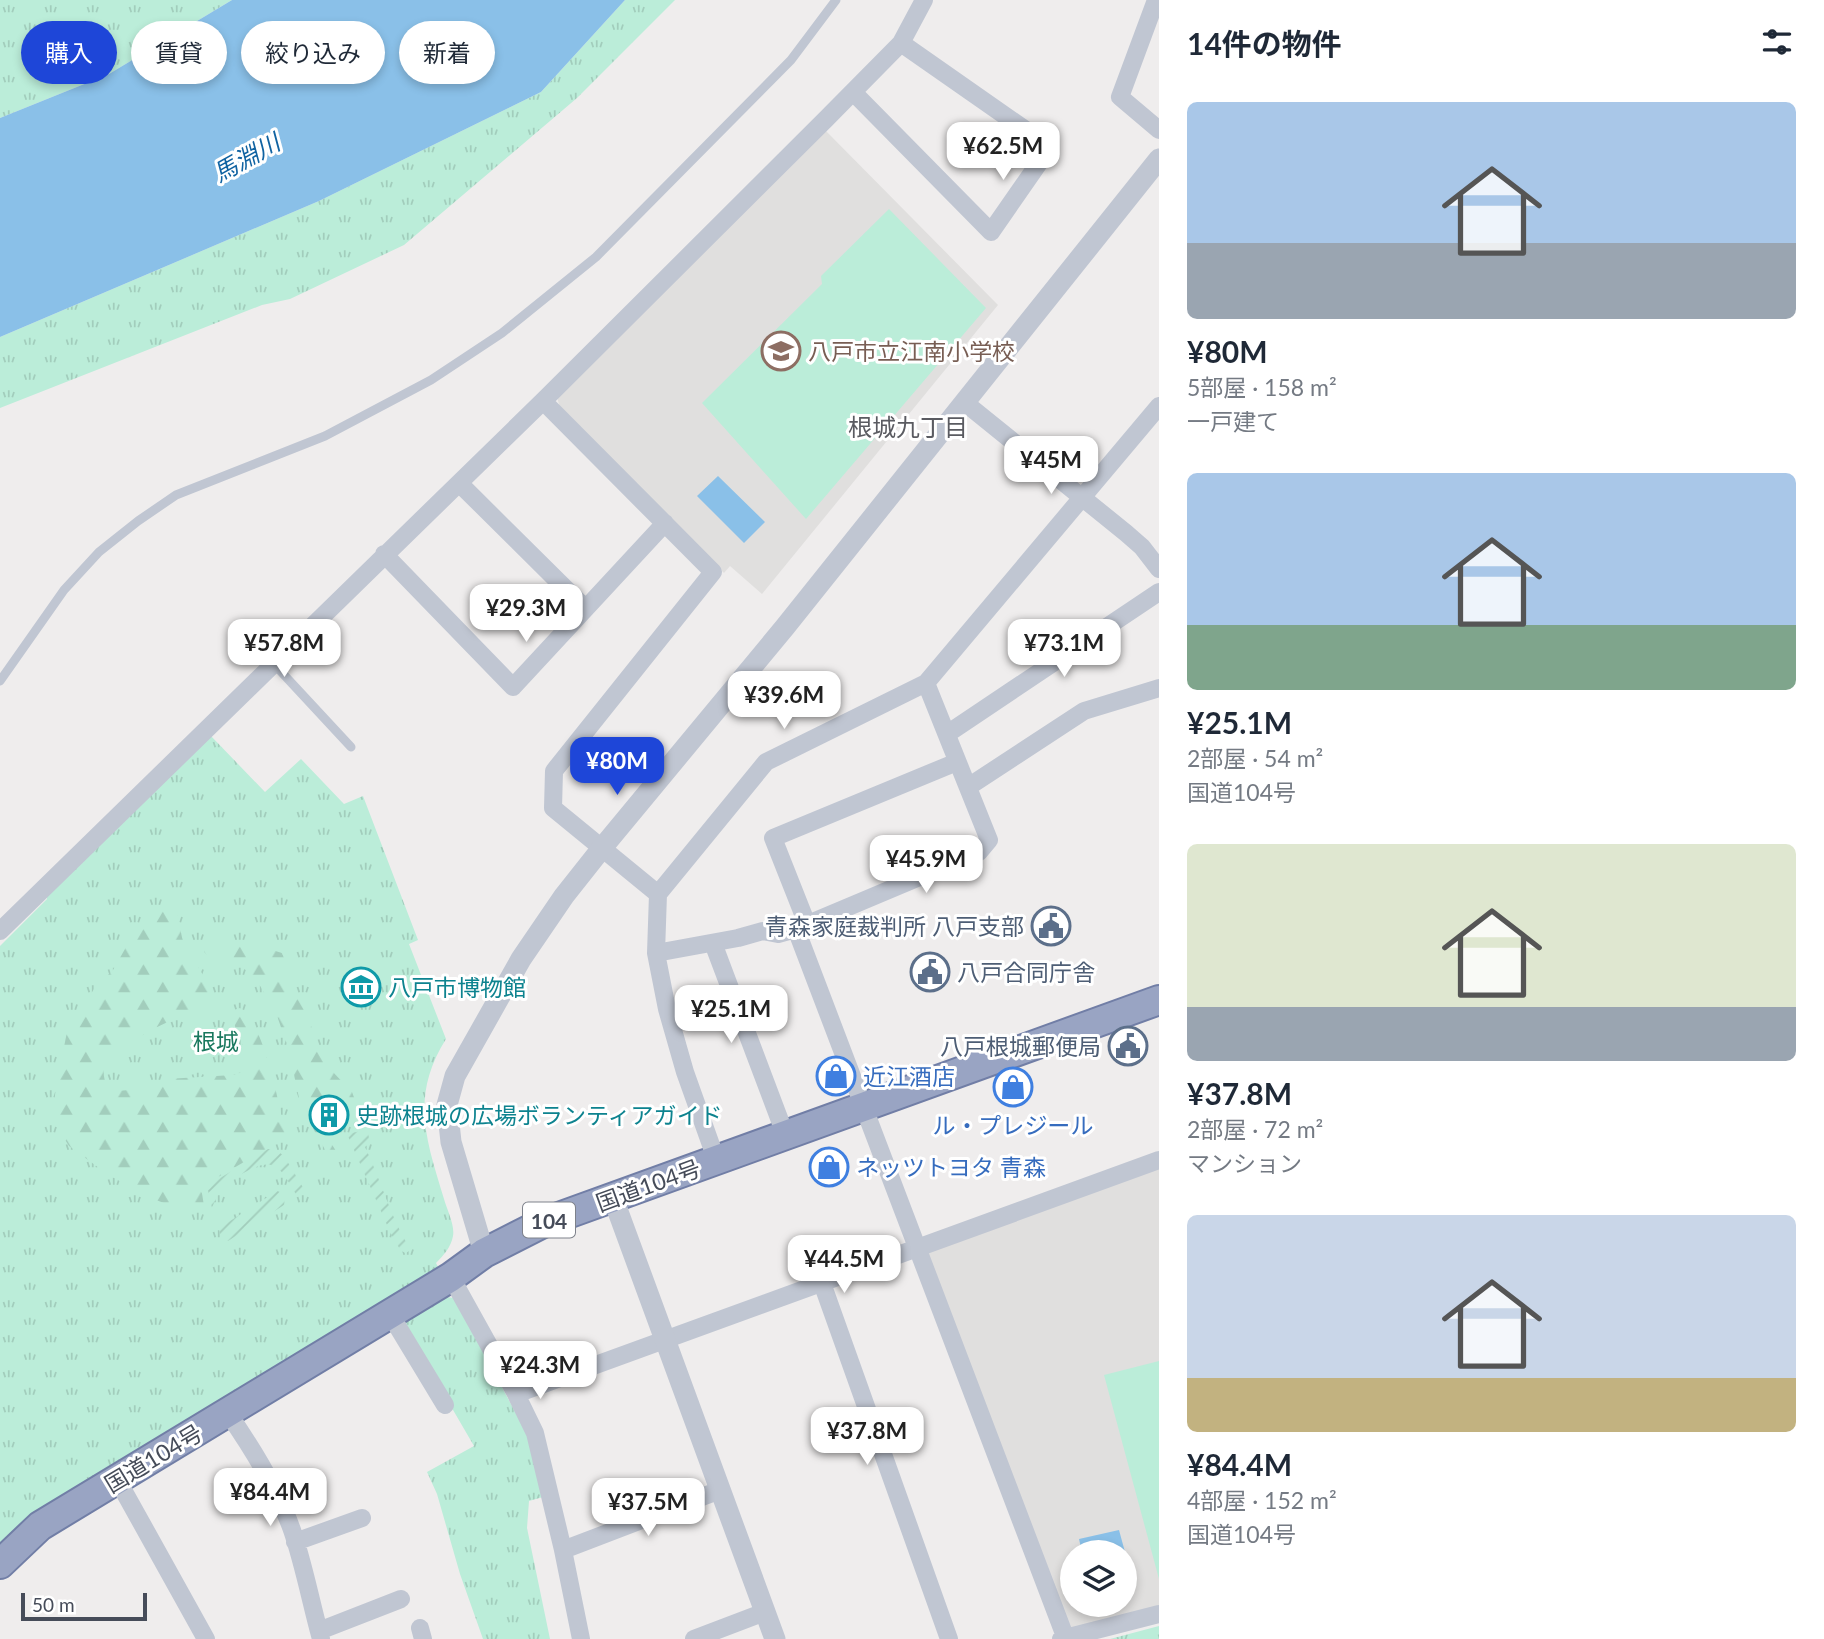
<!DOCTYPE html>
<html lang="ja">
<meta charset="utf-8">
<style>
:root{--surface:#fff;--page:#f2f2f3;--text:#1f2937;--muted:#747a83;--accent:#1e46d8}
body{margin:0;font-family:Lato,"Noto Sans JP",sans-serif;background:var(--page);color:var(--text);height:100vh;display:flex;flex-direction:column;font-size:26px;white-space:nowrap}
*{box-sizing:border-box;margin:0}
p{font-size:23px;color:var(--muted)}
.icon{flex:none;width:38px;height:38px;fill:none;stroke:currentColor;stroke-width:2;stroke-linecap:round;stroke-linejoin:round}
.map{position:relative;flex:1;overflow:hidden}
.drawer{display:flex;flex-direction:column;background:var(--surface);width:665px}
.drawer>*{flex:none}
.banner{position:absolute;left:21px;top:21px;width:665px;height:63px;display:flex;gap:14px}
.tools{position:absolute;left:1060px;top:1540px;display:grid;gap:14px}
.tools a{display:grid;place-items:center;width:77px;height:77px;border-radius:50%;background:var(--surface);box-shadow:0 4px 10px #0003;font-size:35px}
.scale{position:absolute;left:21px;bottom:18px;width:126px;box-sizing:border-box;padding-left:7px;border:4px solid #464c59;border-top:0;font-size:19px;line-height:24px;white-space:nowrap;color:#464c59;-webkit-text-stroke:5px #fff;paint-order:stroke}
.price{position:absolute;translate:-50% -60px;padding:0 16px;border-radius:14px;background:#fff;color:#222;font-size:23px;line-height:46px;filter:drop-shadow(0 2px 4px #0008)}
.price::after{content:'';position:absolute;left:50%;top:42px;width:21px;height:16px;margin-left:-10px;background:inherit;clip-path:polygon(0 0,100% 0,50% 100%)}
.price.selected{background:var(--accent);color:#fff}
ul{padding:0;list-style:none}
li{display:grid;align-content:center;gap:14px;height:371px;padding:0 28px}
li span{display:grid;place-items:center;height:217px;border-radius:10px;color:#555}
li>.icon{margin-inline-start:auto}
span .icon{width:126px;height:126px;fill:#fffc;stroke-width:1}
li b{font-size:30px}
h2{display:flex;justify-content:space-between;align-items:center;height:84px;padding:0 28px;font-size:30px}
.chip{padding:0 24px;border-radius:32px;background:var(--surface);box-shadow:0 4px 10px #0003;font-size:24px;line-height:63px}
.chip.selected{background:var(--accent);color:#fff}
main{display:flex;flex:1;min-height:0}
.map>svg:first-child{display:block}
</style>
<main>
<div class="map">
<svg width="1159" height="1639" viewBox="0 0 1159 1639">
<defs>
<pattern id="grass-tufts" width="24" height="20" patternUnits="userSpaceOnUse" patternTransform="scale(1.75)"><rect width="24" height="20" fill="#bbedd9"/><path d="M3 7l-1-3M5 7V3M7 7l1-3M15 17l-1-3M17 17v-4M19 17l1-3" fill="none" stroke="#a2cdbc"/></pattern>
<pattern id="forest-firs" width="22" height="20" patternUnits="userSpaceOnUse" patternTransform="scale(1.75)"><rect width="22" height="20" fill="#bbedd9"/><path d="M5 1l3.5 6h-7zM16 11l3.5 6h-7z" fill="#a2cdbc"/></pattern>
<pattern id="garden-furrows" width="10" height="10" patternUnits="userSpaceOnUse" patternTransform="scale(1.75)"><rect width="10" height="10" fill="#bbedd9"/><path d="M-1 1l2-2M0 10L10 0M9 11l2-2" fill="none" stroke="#a2cdbc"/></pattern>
</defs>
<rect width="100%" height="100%" fill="#efeded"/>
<path fill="#e0dfde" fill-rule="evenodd" d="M825 130 998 305 762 594 730 566 724 573 560 408 557 397Z
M1159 1160V1614L1066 1638 918 1248ZM1073 1552H1125V1605H1073Z"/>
<path fill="url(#grass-tufts)" d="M0 0H232L109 74 0 118Z
M625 0H675L577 98 404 245 290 299 262 305 0 408V337L319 201 541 92Z
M210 735 265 792 301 759 344 804 363 796 418 940 409 944 446 1039C410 1096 426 1140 444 1199 447 1210 455 1225 453 1236 451 1247 444 1255 436 1263L440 1271 0 1546V946L47 899V896Z
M447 1297 454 1298 527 1434 543 1497 529 1501 527 1528 550 1639H483L460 1574 437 1494 427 1472 474 1446 403 1324Z
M1159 1626V1639H1110Z"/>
<path fill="url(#forest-firs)" d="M167 901C182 907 178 930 184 943 190 956 215 990 214 1000 210 1018 187 1015 173 1020 156 1026 116 1049 106 1064 102 1071 104 1077 106 1085L116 1091 130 1090 167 1079 233 1075 246 1071C253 1050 229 1031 234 1010L240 1008C263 1020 280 1107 285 1134L280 1141 201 1187 204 1206 196 1211 177 1208 143 1195 106 1173 69 1146 57 1127 53 1112 56 1087 67 1032 94 989 113 970 137 928Z
M210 943 262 947 282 953 321 1051 331 1070 352 1092 362 1119 360 1123C345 1127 342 1121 339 1107L337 1105 317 1110 320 1125 339 1156 335 1162H332L301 1107 288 1047 276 1013 259 984 244 968 209 957 204 952V946Z"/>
<path fill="url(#garden-furrows)" d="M361 1131 368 1133 370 1143 365 1147C381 1180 390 1216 409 1247V1251L406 1253 401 1251 391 1234 347 1134Z
M268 1149H275L284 1156 304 1189 296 1194C289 1184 283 1168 271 1165 258 1161 226 1182 219 1193 216 1197 214 1203 212 1208L207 1186Z
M277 1191 280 1192 285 1198 284 1205 228 1241 221 1239 219 1228Z"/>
<path fill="#bbedd9" d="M889 209 986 308 806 519 702 403 822 284 821 276Z
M1159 1361V1579L1104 1375Z"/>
<path fill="#8ac0e8" d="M232 0H625L541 92 319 201 0 337V118L109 74Z
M718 476 765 522 744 543 697 496Z
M1119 1530 1125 1552H1082L1079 1539Z"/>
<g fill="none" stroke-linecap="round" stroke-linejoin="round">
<defs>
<path id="trunk" d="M0 1564 40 1526 451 1277 484 1253 545 1222 1159 1000"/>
</defs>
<use href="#trunk" stroke="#717ea6" stroke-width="32"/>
<path stroke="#c0c6d2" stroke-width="9" d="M273 663 351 747
M0 681 64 590 99 552 138 521 176 495 325 436 431 380 502 333 596 257 791 60 836 0"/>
<path stroke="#c0c6d2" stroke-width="18" d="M1156 0 1120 97 1159 130
M853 92 991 232 1050 147 901 43
M543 401 713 572 554 771 553 808 658 894
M964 402 1126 533 1142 547 1159 569
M459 483 585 608
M384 554 513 687 665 523
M947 734 1159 592
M968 787 1084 711 1159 688
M807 924 773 838 957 762
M796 929 1066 1639
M0 931 543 401 826 119 901 43 924 0
M713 943 785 1134
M656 953 738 938 763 931 778 934 796 929 979 852 989 840 926 683
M716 1159 685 1072 667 1009 656 953 658 894 766 762 926 683 1159 406
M451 1277 516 1394 535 1433 563 1550 581 1639
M822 1283 949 1639
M390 1314 445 1405
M516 1394 1159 1160
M227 1412C253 1449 277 1488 292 1530 304 1565 311 1603 321 1639
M117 1479 206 1639
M295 1542 362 1518
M563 1550 720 1490
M420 1628 423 1639
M319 1631 401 1599
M694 1639 765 1612
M1061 1639 1159 1614"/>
<path stroke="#c0c6d2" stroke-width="21" d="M613 1198 775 1639
M484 1253 451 1142 447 1105 455 1076 521 959 564 896 602 848 785 627 1159 159"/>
<use href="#trunk" stroke="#99a4c3" stroke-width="28"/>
</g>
<defs>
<symbol id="school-ring" viewBox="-11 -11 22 22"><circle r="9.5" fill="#fff" stroke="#8d6e63" stroke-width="1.5"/><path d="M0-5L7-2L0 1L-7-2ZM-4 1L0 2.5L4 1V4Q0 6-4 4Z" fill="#8d6e63"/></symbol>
<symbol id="civic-ring" viewBox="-11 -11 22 22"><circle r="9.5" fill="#fff" stroke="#5c6f8a" stroke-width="1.5"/><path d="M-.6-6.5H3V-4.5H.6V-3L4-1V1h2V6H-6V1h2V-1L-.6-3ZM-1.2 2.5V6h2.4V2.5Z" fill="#5c6f8a"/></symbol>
<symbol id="museum-ring" viewBox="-11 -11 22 22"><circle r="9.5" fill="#fff" stroke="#0f9aa8" stroke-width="1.5"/><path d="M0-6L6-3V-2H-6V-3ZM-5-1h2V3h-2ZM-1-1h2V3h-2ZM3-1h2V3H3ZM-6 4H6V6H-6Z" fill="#0f9aa8"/></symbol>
<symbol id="shop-ring" viewBox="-11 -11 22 22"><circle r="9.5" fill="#fff" stroke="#3f7fe0" stroke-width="1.5"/><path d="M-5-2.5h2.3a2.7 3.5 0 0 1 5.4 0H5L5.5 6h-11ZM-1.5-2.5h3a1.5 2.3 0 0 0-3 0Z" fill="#3f7fe0"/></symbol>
<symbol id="building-ring" viewBox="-11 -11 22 22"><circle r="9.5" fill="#fff" stroke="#0f9aa8" stroke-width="1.5"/><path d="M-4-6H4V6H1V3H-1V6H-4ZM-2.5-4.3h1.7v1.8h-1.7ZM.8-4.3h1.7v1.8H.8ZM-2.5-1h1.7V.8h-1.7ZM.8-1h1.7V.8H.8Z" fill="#0f9aa8"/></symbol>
</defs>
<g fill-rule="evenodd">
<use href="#school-ring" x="759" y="329" width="44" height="44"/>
<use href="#civic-ring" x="1029" y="904" width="44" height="44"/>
<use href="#civic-ring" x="908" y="950" width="44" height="44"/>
<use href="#museum-ring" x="339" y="965" width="44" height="44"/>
<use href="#civic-ring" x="1106" y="1024" width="44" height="44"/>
<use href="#shop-ring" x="814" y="1054" width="44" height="44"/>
<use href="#shop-ring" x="991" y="1065" width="44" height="44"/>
<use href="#building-ring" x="307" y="1093" width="44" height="44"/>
<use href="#shop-ring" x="807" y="1145" width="44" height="44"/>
</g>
<g text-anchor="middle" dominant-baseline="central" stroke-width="6" stroke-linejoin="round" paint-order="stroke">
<rect fill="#fff" stroke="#7e828b" stroke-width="2" x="523" y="1202.5" width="52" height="35" rx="5"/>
<g font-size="21" font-weight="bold" fill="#464c59">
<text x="549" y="1220">104</text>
</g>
<g font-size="23" fill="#785e54" stroke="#fff" text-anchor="start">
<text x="808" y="351">八戸市立江南小学校</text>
</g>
<g font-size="23" fill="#4e5e75" stroke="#fff" text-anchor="end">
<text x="1024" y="926">青森家庭裁判所 八戸支部</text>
<text x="957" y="972" text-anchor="start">八戸合同庁舎</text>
<text x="1101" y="1046">八戸根城郵便局</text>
</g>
<g font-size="23" fill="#0d838f" stroke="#fff" text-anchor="start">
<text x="388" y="987">八戸市博物館</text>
<text x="356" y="1115">史跡根城の広場ボランティアガイド</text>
</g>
<g font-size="23" fill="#19785e" stroke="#fff">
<text x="216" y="1041">根城</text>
</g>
<g font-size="23" fill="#366cbe" stroke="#fff" text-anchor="start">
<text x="863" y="1076">近江酒店</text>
<text x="1013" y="1125" text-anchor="middle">ル・プレジール</text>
<text x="856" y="1167">ネッツトヨタ 青森</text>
</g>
<g font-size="23" fill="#464c59" stroke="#fff">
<text transform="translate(648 1185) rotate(-20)">国道104号</text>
<text transform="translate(153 1458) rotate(-31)">国道104号</text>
</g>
<g font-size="24" font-style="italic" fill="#1063a2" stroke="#fff">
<text transform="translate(246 157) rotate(-29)">馬淵川</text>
</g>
<g font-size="24" fill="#5a5b61" stroke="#fff">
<text x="908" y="426">根城九丁目</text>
</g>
</g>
</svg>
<div class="tools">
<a><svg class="icon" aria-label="layers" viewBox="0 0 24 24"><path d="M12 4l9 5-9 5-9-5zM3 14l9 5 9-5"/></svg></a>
</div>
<div class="scale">50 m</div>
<b class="price" style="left:1003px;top:182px">¥62.5M</b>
<b class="price" style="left:1051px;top:496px">¥45M</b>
<b class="price" style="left:526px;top:644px">¥29.3M</b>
<b class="price" style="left:284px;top:679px">¥57.8M</b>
<b class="price" style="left:1064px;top:679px">¥73.1M</b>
<b class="price" style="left:784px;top:731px">¥39.6M</b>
<b class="price selected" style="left:617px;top:797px">¥80M</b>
<b class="price" style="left:926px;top:895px">¥45.9M</b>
<b class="price" style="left:731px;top:1045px">¥25.1M</b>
<b class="price" style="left:844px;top:1295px">¥44.5M</b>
<b class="price" style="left:540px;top:1401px">¥24.3M</b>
<b class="price" style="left:867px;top:1467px">¥37.8M</b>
<b class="price" style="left:270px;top:1528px">¥84.4M</b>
<b class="price" style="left:648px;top:1538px">¥37.5M</b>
<div class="banner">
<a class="chip selected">購入</a>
<a class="chip">賃貸</a>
<a class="chip">絞り込み</a>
<a class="chip">新着</a>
</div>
</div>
<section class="drawer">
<h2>14件の物件<svg class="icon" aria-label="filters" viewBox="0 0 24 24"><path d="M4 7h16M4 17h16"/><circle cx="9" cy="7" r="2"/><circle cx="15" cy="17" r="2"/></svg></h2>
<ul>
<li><span style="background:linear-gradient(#a9c7e8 65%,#9aa5b1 0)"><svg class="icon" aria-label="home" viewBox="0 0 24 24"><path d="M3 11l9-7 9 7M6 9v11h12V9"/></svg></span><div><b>¥80M</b><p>5部屋 · 158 m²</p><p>一戸建て</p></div></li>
<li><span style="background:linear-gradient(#a9c7e8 70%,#7fa58c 0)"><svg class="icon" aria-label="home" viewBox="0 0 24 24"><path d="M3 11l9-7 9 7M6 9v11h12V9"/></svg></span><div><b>¥25.1M</b><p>2部屋 · 54 m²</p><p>国道104号</p></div></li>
<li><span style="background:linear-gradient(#dfe7d0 75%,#9aa5b1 0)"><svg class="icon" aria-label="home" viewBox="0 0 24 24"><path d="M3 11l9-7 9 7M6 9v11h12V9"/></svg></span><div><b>¥37.8M</b><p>2部屋 · 72 m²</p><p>マンション</p></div></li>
<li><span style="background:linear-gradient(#c9d6e8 75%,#c2b280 0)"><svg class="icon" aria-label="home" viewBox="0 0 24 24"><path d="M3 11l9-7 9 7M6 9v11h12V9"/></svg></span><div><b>¥84.4M</b><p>4部屋 · 152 m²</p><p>国道104号</p></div></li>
</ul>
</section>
</main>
